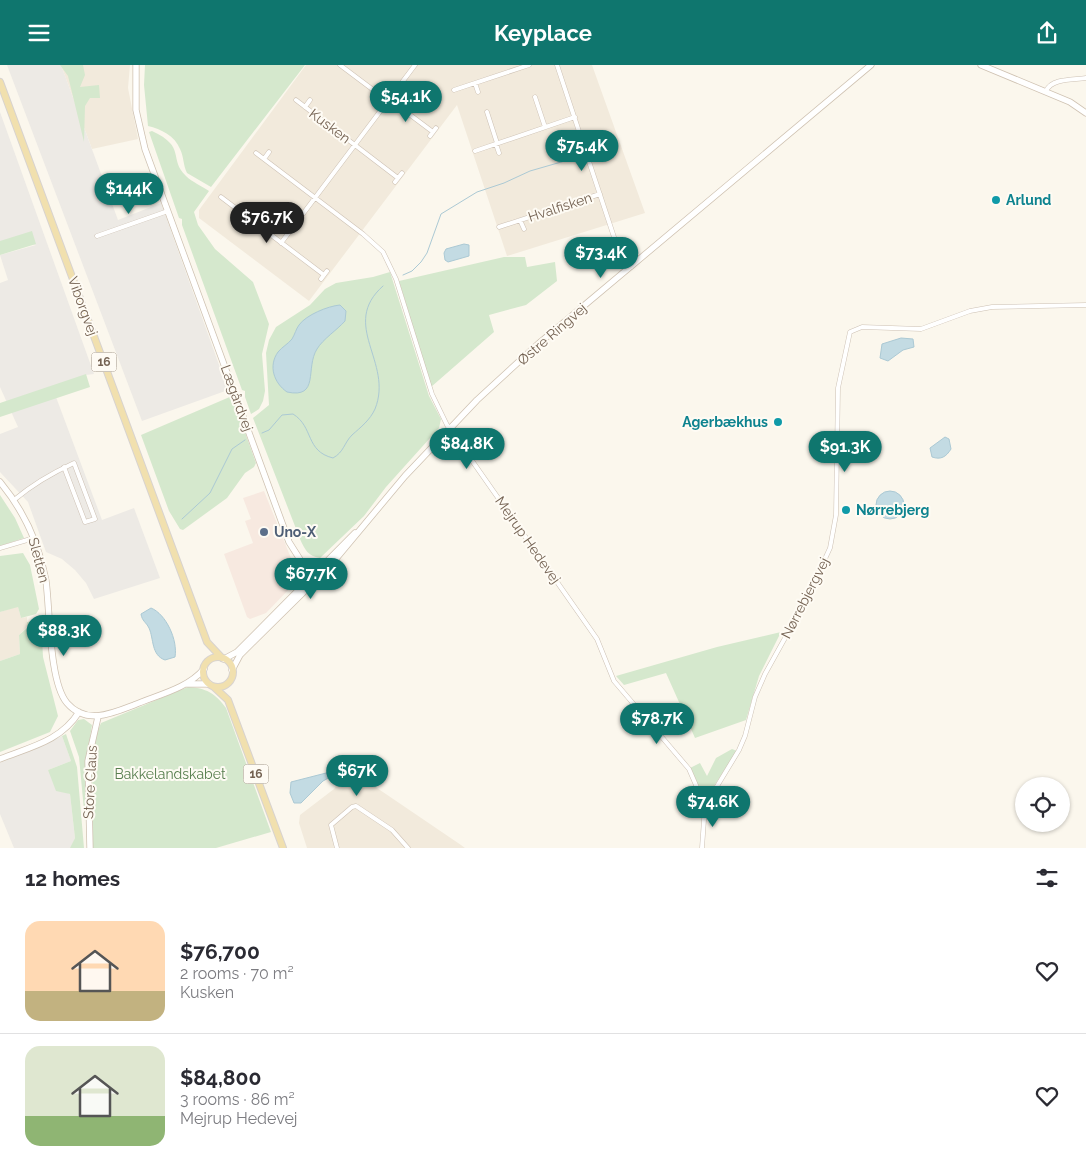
<!DOCTYPE html>
<meta charset="utf-8">
<style>
:root{--surface:#fff;--page:#f7f7f7;--text:#2b2b33;--muted:#7c7c81;--line:#e1e1e2;--accent:#0f766e}
body{margin:0;font-family:Raleway,sans-serif;background:var(--page);color:var(--text);height:100vh;display:flex;flex-direction:column;font-size:19px;white-space:nowrap}
*{box-sizing:border-box;margin:0}
p{font-size:16px;color:var(--muted)}
.icon{flex:none;width:28px;height:28px;fill:none;stroke:currentColor;stroke-width:2;stroke-linecap:round;stroke-linejoin:round}
.map{position:relative;height:783px;overflow:hidden}
.side{display:flex;flex-direction:column;background:var(--surface);flex:1}
.side>*{flex:none}
.buttons{position:absolute;left:1015px;top:712px;display:grid;gap:10px}
.buttons a{display:grid;place-items:center;width:55px;height:55px;border-radius:50%;background:var(--surface);box-shadow:0 1px 4px #0004;font-size:25px}
.price{position:absolute;translate:-50% -42px;padding:0 11px;border-radius:18px;background:var(--accent);color:#fff;font-size:16px;line-height:32px;filter:drop-shadow(0 1px 2px #0008)}
.price::after{content:'';position:absolute;left:50%;top:30px;width:15px;height:11px;margin-left:-8px;background:inherit;clip-path:polygon(0 0,100% 0,50% 100%)}
.price.selected{background:#222;color:#fff}
ul{padding:0;list-style:none}
li{display:flex;align-items:center;gap:15px;height:125px;padding:0 25px}
li+li{border-top:1px solid var(--line)}
li span{display:grid;place-items:center;flex:none;width:140px;height:100px;border-radius:15px;color:#555}
li>.icon{margin-inline-start:auto}
span .icon{width:60px;height:60px;fill:#fffc;stroke-width:1}
li b{font-size:21px}
h2{display:flex;justify-content:space-between;align-items:center;height:60px;padding:0 25px;font-size:21px}
header{display:flex;justify-content:space-between;align-items:center;height:65px;padding:0 25px;background:var(--accent);color:#fff;font-size:22px;font-weight:700}
.map>svg:first-child{display:block}
</style>
<header><svg class="icon" aria-label="menu" viewBox="0 0 24 24"><path d="M4 6h16M4 12h16M4 18h16"/></svg>Keyplace<svg class="icon" aria-label="share" viewBox="0 0 24 24"><path d="M12 15V3M7 8l5-5 5 5M5 13v7h14v-7"/></svg></header>
<div class="map">
<svg width="1086" height="783" viewBox="0 0 1086 783">
<rect width="100%" height="100%" fill="#fbf7ed"/>
<path fill="#f2eadc" d="M61 0H130L128 23 138 74 92 84Z
M306 0H592L645 148 507 191 457 40 309 236 199 153V145Z
M15 542H18L21 553 27 552V562L19 570 20 589 0 596V547Z
M349 704 461 780 465 783H307L299 758 300 750 334 724Z"/>
<path fill="#f7e9e0" d="M264 426 297 508V516L266 548 250 554 247 552 224 489 253 478 245 456 251 454 243 433Z"/>
<path fill="#edeae5" d="M7 0H61L118 155 161 138 228 325 142 356Z
M0 47 94 309 86 310 53 324 102 455 134 443 160 513 94 534 86 518 75 505 62 494 46 487 28 437 0 407V369L18 362 0 322V218L8 215 0 190 36 180 0 176Z
M62 671 71 696 48 705 63 726 70 729 75 773 72 781 70 783H14L0 749V698Z"/>
<path fill="#d5e8cd" d="M60 0H83L85 10 80 22 99 20 100 33H90L85 41 84 77 68 11Z
M145 0H305L211 122 187 108C183 100 184 92 180 84 175 71 161 64 148 61L144 20Z
M152 66C187 82 168 94 186 111 192 117 202 121 209 126L194 147 198 160 215 184 253 217 269 259 262 289 265 326 263 336 259 344 251 349 245 332V326L242 325 182 160V154L179 153 149 67Z
M32 166 36 179 0 190V176Z
M504 192H525L527 202 555 197 557 216 526 240 489 250 494 267 431 322 399 216Z
M390 207 429 331 441 354 439 363 386 422 364 451 320 493C308 491 305 485 300 474L253 353 269 340 266 288 269 275 276 262 310 240 325 224 336 218 373 212Z
M86 309 90 322 0 352V338Z
M232 331 256 398 254 402 245 408 227 433 183 465 180 464 169 446 141 370Z
M0 430 15 453 24 473 0 481Z
M23 488 30 500 39 544 36 549 21 553 18 542 0 547V491Z
M41 555 43 592 58 651 50 667 0 687V596L20 589 19 570 27 563V557Z
M781 567 759 611 746 655 695 673 666 608 624 620 616 611 717 582Z
M188 622C206 623 215 628 226 643L271 767 216 783H93C88 746 86 692 101 658Z
M84 654 92 660 85 705V756L79 692 70 666 78 655Z
M66 669 77 702 84 783H70L75 773 70 729 56 726 48 705 71 696 62 671Z
M732 684 737 686 708 730 701 727 690 703 700 698 707 711 716 693Z"/>
<path fill="#c3dbe3" stroke="#abc9d4" d="M464 179 469 180V191L448 197 445 195 444 188 446 184Z
M340 240 346 246 345 256C337 265 323 274 317 284 305 303 320 334 287 327 274 318 268 301 278 287 282 282 288 279 292 274 295 269 296 264 299 260 306 250 328 241 340 240Z
M901 273 913 274 914 282 903 285 888 296 880 293 882 279Z
M945 372 949 374 951 384C946 392 941 395 932 392L930 383Z
M876 440a14 14 0 1 1 28 0a14 14 0 1 1-28 0Z
M151 543C166 549 178 575 175 592L165 595C151 590 154 574 149 563 146 557 142 556 141 549Z
M330 707 332 711 323 716 301 738H294L290 728 291 717Z"/>
<g fill="none" stroke-linecap="round" stroke-linejoin="round">
<path stroke="#abc9d4" stroke-width="1" d="M403 210 412 206 421 197 427 188 441 149 477 127 504 118 530 106 575 93
M262 368 269 365 282 350 293 349C314 362 305 386 333 393 344 387 344 378 352 370 361 362 370 355 375 344 394 297 339 260 383 221
M182 454 210 428 232 384 245 375"/>
<defs>
<path id="street" d="M340 0 388 36
M557 0 615 175 631 202
M475 18 478 27
M454 25 529 0
M1046 26C1052 13 1073 15 1086 13
M535 32 545 62
M389 34 433 67
M296 35 398 113
M305 42 310 35
M487 47 497 78
M430 71 436 63
M496 79 499 88
M475 86 575 52
M256 88 363 169 383 187 396 214 432 329 447 360 597 574 614 616 689 704 705 741
M264 94 269 87
M395 117 402 108
M221 132 324 210
M520 155 524 164
M499 162 600 129
M97 171 168 146
M281 178 415 0
M321 214 327 206
M14 435C33 419 52 408 74 398L95 454 85 457 64 402
M0 483 34 473
M337 783 331 760 352 742 356 741 392 765 408 783
M702 783 705 741 739 685 745 671 755 632 765 609 805 537 830 483 836 450 838 323 850 267 862 262 921 264 970 246 992 242 1086 240"/>
<path id="secondary" d="M136 0V45L145 84 289 477 301 496 319 513
M981 0 1070 37 1086 48
M0 417C24 446 39 478 46 516 50 545 49 617 67 638 86 660 111 649 134 640 157 630 187 624 204 604
M224 594 237 587 257 567 355 468
M232 605 240 590 329 502 405 411 477 335 537 280 871 0
M187 619H209
M0 694C30 682 61 676 79 647
M90 783 88 696 98 652"/>
<path id="primary" d="M0 17 207 577 222 593
M203 607a15 15 0 1 1 30 0a15 15 0 1 1-30 0Z
M214 622 228 635 283 783"/>
</defs>
<use href="#street" stroke="#cdc1b4" stroke-width="5"/>
<use href="#secondary" stroke="#cfc2b2" stroke-width="7"/>
<use href="#primary" stroke="#d8d3cf" stroke-width="8"/>
<use href="#street" stroke="#fff" stroke-width="4"/>
<use href="#secondary" stroke="#fff" stroke-width="5.5"/>
<use href="#primary" stroke="#f1e0ae" stroke-width="6"/>
</g>
<g fill="#0f9aa8" stroke="#fefbf4" stroke-width="2">
<circle cx="996" cy="135" r="5"/>
<circle cx="778" cy="357" r="5"/>
<circle cx="846" cy="445" r="5"/>
</g>
<circle fill="#5c6f8a" stroke="#fefbf4" stroke-width="2" cx="264" cy="467" r="5"/>
<g text-anchor="middle" dominant-baseline="central" stroke-width="4" stroke-linejoin="round" paint-order="stroke">
<g fill="#fefbf4" stroke="#9d9083" stroke-width="1">
<rect x="91.5" y="287.5" width="25" height="19" rx="4"/>
<rect x="243.5" y="699.5" width="25" height="19" rx="4"/>
</g>
<g font-size="12" font-weight="bold" fill="#746252">
<text x="104" y="297">16</text>
<text x="256" y="709">16</text>
</g>
<g font-size="14" fill="#746252" stroke="#fefbf4">
<text transform="translate(330 61) rotate(37)">Kusken</text>
<text transform="translate(560 142) rotate(-18)">Hvalfisken</text>
<text transform="translate(83 241) rotate(70)">Viborgvej</text>
<text transform="translate(552 269) rotate(-41)">Østre Ringvej</text>
<text transform="translate(237 333) rotate(70)">Lægårdvej</text>
<text transform="translate(528 475) rotate(55)">Mejrup Hedevej</text>
<text transform="translate(39 495) rotate(75)">Sletten</text>
<text transform="translate(805 533) rotate(-63)">Nørrebjergvej</text>
<text transform="translate(90 717) rotate(-87)">Store Claus</text>
</g>
<g font-size="14" font-weight="bold" fill="#0d838f" stroke="#fefbf4" text-anchor="start">
<text x="1006" y="135">Arlund</text>
<text x="768" y="357" text-anchor="end">Agerbækhus</text>
<text x="856" y="445">Nørrebjerg</text>
</g>
<g font-size="14" font-weight="bold" fill="#4e5e75" stroke="#fefbf4" text-anchor="start">
<text x="274" y="467">Uno-X</text>
</g>
<g font-size="14" fill="#577e4e" stroke="#fefbf4">
<text x="170" y="709">Bakkelandskabet</text>
</g>
</g>
</svg>
<div class="buttons">
<a><svg class="icon" aria-label="locate" viewBox="0 0 24 24"><circle cx="12" cy="12" r="6"/><path d="M12 2v4M12 18v4M2 12h4M18 12h4"/></svg></a>
</div>
<b class="price" style="left:406px;top:58px">$54.1K</b>
<b class="price" style="left:582px;top:107px">$75.4K</b>
<b class="price" style="left:129px;top:150px">$144K</b>
<b class="price selected" style="left:267px;top:179px">$76.7K</b>
<b class="price" style="left:601px;top:214px">$73.4K</b>
<b class="price" style="left:467px;top:405px">$84.8K</b>
<b class="price" style="left:845px;top:408px">$91.3K</b>
<b class="price" style="left:311px;top:535px">$67.7K</b>
<b class="price" style="left:64px;top:592px">$88.3K</b>
<b class="price" style="left:657px;top:680px">$78.7K</b>
<b class="price" style="left:357px;top:732px">$67K</b>
<b class="price" style="left:713px;top:763px">$74.6K</b>
</div>
<section class="side">
<h2>12 homes<svg class="icon" aria-label="filters" viewBox="0 0 24 24"><path d="M4 7h16M4 17h16"/><circle cx="9" cy="7" r="2"/><circle cx="15" cy="17" r="2"/></svg></h2>
<ul>
<li><span style="background:linear-gradient(#ffd9b3 70%,#c2b280 0)"><svg class="icon" aria-label="home" viewBox="0 0 24 24"><path d="M3 11l9-7 9 7M6 9v11h12V9"/></svg></span><div><b>$76,700</b><p>2 rooms · 70 m²</p><p>Kusken</p></div><svg class="icon" aria-label="heart" viewBox="0 0 24 24"><path d="M12 20l-8-8c-3-5 5-10 8-4 3-6 11-1 8 4z"/></svg></li>
<li><span style="background:linear-gradient(#dfe7d0 70%,#8fb573 0)"><svg class="icon" aria-label="home" viewBox="0 0 24 24"><path d="M3 11l9-7 9 7M6 9v11h12V9"/></svg></span><div><b>$84,800</b><p>3 rooms · 86 m²</p><p>Mejrup Hedevej</p></div><svg class="icon" aria-label="heart" viewBox="0 0 24 24"><path d="M12 20l-8-8c-3-5 5-10 8-4 3-6 11-1 8 4z"/></svg></li>
</ul>
</section>
